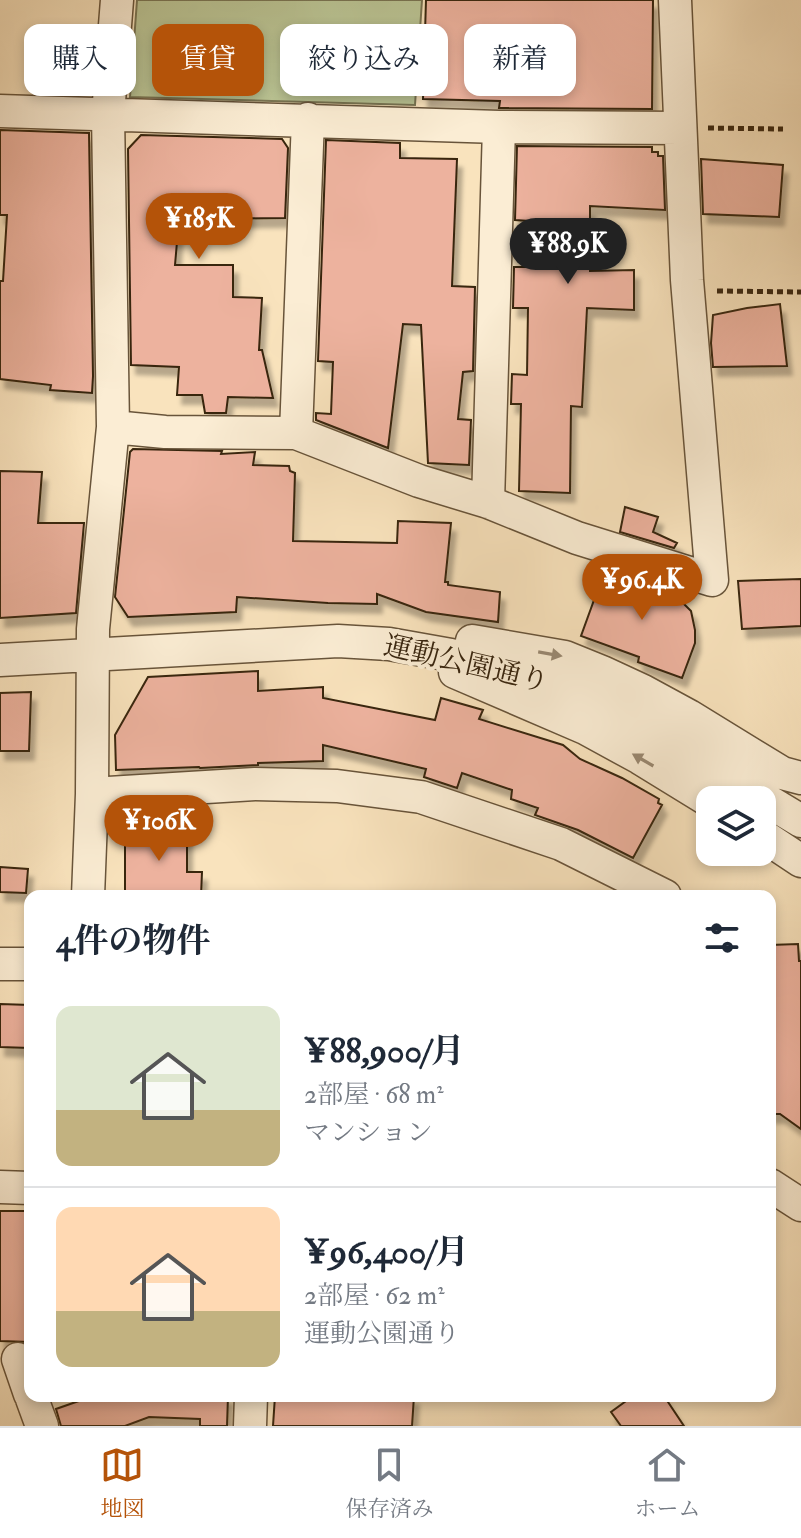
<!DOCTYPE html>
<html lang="ja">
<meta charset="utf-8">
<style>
:root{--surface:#fff;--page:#f6f6f7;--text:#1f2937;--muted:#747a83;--line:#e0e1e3;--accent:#b45309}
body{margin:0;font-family:"IM FELL Double Pica","Noto Serif JP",serif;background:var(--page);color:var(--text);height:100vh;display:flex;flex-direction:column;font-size:30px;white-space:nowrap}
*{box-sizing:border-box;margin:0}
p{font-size:26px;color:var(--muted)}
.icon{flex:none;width:44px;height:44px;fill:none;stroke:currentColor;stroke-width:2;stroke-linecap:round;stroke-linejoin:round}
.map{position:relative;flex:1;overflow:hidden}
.panel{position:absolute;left:24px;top:890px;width:752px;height:512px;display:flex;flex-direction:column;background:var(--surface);border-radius:16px;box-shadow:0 4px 12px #0003}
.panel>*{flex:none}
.top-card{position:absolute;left:24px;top:24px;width:754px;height:72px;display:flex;gap:16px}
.buttons{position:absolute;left:696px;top:786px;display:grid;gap:16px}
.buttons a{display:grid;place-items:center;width:80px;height:80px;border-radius:16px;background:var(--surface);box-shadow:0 4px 12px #0003;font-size:40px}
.price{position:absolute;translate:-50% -68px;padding:0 18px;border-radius:28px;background:var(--accent);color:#fff;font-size:26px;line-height:52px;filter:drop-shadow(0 2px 4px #0008)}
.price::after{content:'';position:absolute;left:50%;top:48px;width:24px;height:18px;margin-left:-12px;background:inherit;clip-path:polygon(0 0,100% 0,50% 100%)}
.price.selected{background:#222;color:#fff}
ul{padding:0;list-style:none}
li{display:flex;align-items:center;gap:24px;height:200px;padding:0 32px}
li+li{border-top:2px solid var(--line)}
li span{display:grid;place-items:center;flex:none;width:224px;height:160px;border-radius:16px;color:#555}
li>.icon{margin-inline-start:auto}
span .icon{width:96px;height:96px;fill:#fffc;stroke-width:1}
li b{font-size:34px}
h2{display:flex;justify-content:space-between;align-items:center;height:96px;padding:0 32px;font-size:34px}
.tag{padding:0 28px;border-radius:16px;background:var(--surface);box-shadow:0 4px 12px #0003;font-size:28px;line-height:72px}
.tag.selected{background:var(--accent);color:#fff}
.dock{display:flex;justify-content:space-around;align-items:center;height:112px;border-top:2px solid var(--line);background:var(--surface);font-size:22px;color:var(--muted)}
.dock a{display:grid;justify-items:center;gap:4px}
.dock .selected{color:var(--accent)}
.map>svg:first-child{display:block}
</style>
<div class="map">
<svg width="801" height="1426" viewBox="0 0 801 1426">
<defs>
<filter id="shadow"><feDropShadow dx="5" dy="9" stdDeviation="2" flood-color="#0004"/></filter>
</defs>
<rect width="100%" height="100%" fill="#f9e3bd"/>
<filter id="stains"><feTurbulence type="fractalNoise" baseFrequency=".0025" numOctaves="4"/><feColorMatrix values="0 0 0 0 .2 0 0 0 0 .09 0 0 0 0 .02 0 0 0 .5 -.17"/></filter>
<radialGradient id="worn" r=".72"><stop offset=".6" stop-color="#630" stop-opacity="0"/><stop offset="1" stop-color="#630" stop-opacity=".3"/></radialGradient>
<path fill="#bac494" stroke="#797452" stroke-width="2" d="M137 0H422L415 105 130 97Z"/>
<path fill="#edb29e" stroke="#38250f" stroke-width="2" filter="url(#shadow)" d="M426 0H653L652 109 499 108 500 101 423 99Z
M0 130 89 133 93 376 92 393 50 390 51 385 0 379V281H3L7 215H0Z
M141 135 282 139 288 148 285 218 179 219 175 265H233V297L262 298 259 350H262L273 398 228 397 226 413H205L202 395H177L179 367 131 365 128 149Z
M326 140 400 143V158L457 159 452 286 475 287 473 371 463 372 458 419 471 420 469 465 428 463 421 325 403 324 388 448 316 420V413L331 414 333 362 318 361Z
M517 146 652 147V152H658V156H663L665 210 590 206V271L634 270V310L587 308 582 407 571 406 570 493 519 491 521 404H511L512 374 527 375 528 308H513L514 267H526L529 221 515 220Z
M701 159 783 165 779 217 703 214Z
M780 304 787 366 713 367 711 343 713 315 747 308Z
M133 449 222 451 221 454 255 452 253 465 289 466 290 471 295 473 293 541 397 543 398 521 451 523 445 582H448V585L500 592 498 622 426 612 377 594V604L328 603 237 597 236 612 128 617 115 597 130 452Z
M0 471 42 472 38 523H84L76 613 0 618Z
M625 507 658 517 653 532 677 543 674 548 620 532Z
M606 567 661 584 660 586 680 600 691 611 695 630V643L682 678 638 662 639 657 581 636Z
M801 579V626L742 629 738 581Z
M258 671V691L323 687V698L435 720 441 698 483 710 479 719 563 745 580 759 622 778 659 799 658 803 662 805 633 858 578 830 535 815 538 808 511 799 512 790 462 773 457 788 424 777 426 769 323 745V761L258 763V765L200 768 199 767 116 770 115 735 148 677Z
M31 692 29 751H0V693Z
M125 826 187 827V872H202L201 896H125Z
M0 867 28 869 26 893 0 892Z
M798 944 799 961H801V1129L780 1114H770V945Z
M0 1004 30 1005V1048L0 1047Z
M0 1211H30V1342L0 1341Z
M93 1396H228L227 1426H200V1419L149 1417 125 1426H61L56 1409Z
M275 1396H414L412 1426H273Z
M633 1396H664L684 1426H621L611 1412Z"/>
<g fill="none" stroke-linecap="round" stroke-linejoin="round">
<defs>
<path id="minor" d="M0 111 499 127 680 128
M113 427 165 432 296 433 419 481 488 502 577 538 712 580 687 280 675 0
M296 433 308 119
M488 502 499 127
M472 641 565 657 602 672 643 691 689 716 782 773 801 778
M0 660 338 641 389 644 451 655 556 683 632 719 801 821
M455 672 585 728 640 758 710 801
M92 794 255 784 337 786 421 797 561 844 665 896
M762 835 801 861
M88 896 92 794 93 629 113 427 108 114 117 0
M0 964H30
M770 1185 801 1205
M0 1187 30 1188
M18 1359 30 1394
M31 1396 42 1426
M250 1426 251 1396"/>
</defs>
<use href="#minor" stroke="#68543a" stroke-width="35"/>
<path stroke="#38250f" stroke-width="5" stroke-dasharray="6 4" stroke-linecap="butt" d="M708 128 783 129
M717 291 801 292"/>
<use href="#minor" stroke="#fbedd4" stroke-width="32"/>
</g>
<defs><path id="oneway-solid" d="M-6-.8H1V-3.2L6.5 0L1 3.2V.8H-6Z" transform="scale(2)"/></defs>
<g fill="#9a8972">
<use href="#oneway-solid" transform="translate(550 654) rotate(10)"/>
<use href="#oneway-solid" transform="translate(643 760) rotate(-150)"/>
</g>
<g text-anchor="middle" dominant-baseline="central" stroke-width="8" stroke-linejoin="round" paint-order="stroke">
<g font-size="28" fill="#38250f" stroke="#fbedd4">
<text transform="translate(466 664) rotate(13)">運動公園通り</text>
</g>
</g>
<rect width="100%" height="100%" filter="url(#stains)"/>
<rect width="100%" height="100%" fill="url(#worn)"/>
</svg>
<div class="buttons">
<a><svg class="icon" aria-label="layers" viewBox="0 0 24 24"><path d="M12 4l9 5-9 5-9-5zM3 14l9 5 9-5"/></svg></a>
</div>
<b class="price" style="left:199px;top:261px">¥185K</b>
<b class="price selected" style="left:568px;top:286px">¥88.9K</b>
<b class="price" style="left:642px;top:622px">¥96.4K</b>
<b class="price" style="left:159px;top:863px">¥106K</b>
<div class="top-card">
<a class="tag">購入</a>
<a class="tag selected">賃貸</a>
<a class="tag">絞り込み</a>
<a class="tag">新着</a>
</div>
<section class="panel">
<h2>4件の物件<svg class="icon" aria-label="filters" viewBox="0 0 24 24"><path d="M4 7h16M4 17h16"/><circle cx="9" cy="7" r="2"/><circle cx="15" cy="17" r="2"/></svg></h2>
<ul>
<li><span style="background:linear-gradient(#dfe7d0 65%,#c2b280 0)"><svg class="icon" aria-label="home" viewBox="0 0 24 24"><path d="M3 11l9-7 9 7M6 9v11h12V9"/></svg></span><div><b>¥88,900/月</b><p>2部屋 · 68 m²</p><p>マンション</p></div></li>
<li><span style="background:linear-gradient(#ffd9b3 65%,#c2b280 0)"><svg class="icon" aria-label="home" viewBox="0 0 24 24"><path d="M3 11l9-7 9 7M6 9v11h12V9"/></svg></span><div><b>¥96,400/月</b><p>2部屋 · 62 m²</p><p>運動公園通り</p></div></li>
</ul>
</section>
</div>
<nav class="dock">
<a class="selected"><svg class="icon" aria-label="map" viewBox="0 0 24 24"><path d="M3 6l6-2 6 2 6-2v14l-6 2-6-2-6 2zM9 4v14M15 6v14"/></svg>地図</a>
<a><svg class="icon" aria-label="saved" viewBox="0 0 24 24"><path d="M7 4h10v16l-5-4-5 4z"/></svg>保存済み</a>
<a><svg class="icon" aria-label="home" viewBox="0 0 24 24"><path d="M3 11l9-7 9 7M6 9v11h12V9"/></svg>ホーム</a>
</nav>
